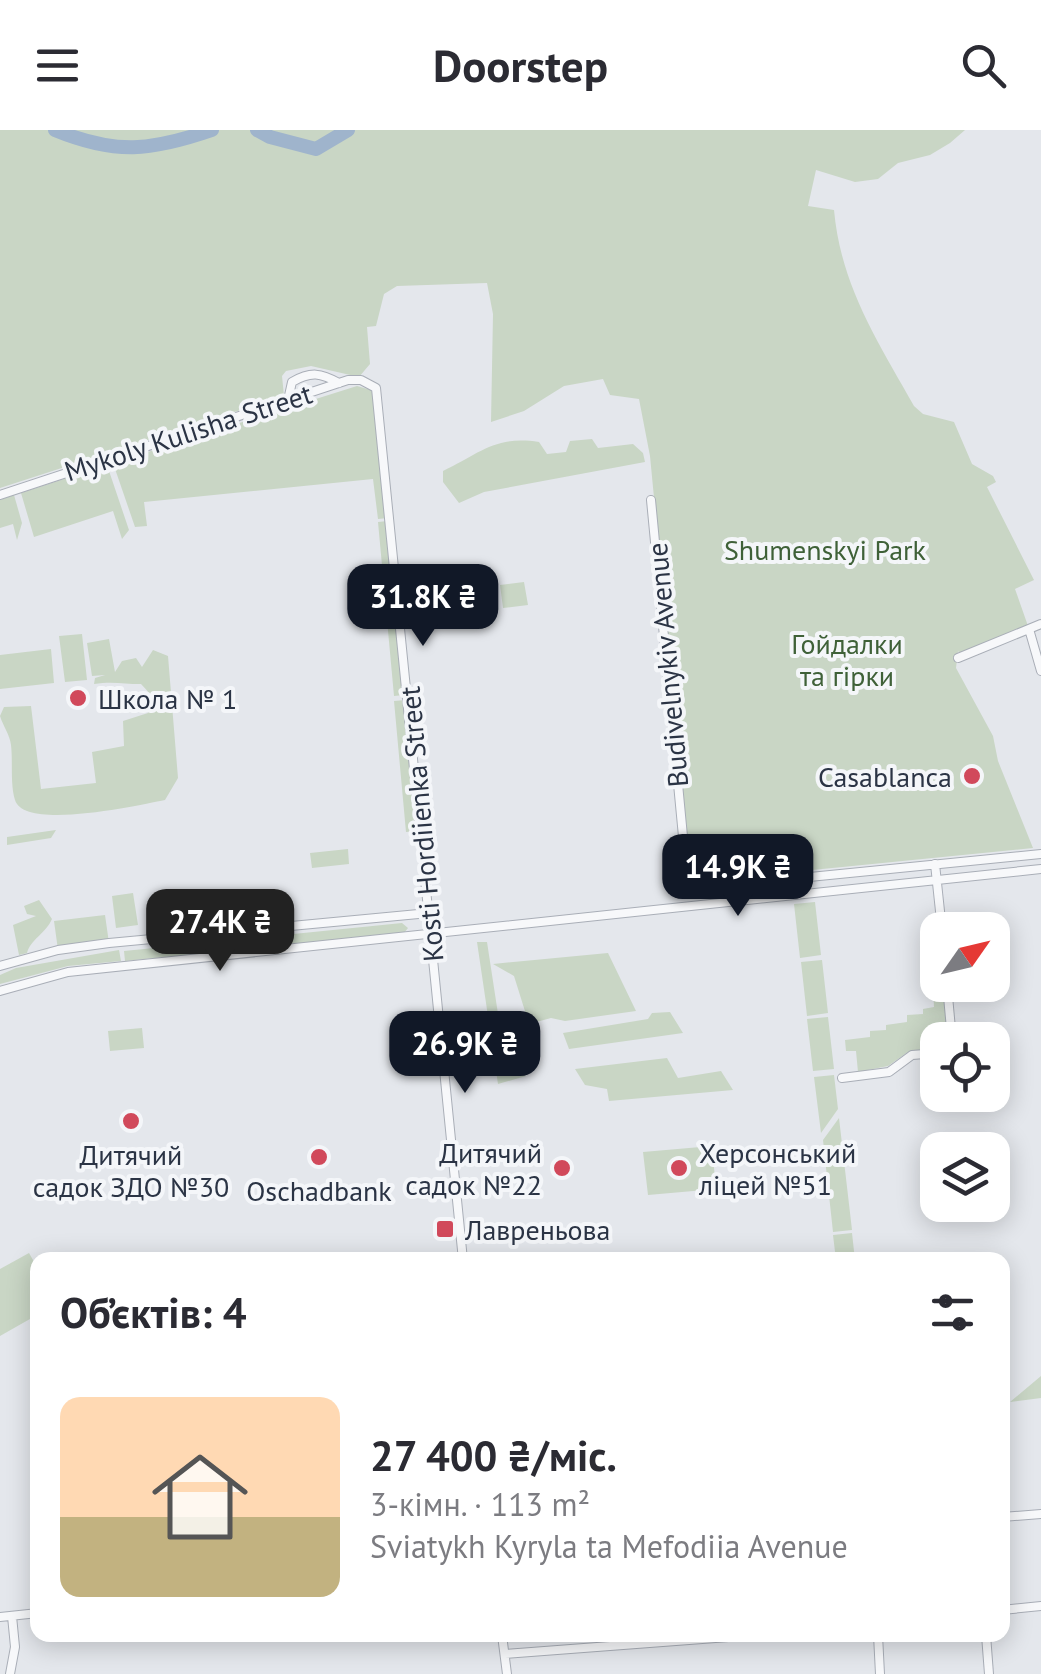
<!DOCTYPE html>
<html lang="uk">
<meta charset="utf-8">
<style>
:root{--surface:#fff;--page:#f2f2f3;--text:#2b2b33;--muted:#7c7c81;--line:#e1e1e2;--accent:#111827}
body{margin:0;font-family:"PT Sans",sans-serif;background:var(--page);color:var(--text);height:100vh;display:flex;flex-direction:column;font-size:38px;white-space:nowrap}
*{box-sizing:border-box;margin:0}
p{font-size:32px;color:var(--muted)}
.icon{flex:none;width:55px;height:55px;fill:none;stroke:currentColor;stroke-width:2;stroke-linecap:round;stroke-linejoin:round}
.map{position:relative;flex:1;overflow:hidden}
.drawer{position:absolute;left:30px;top:1122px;width:980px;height:390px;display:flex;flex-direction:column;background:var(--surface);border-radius:20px;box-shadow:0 5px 25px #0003}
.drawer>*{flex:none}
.needle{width:65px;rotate:56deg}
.fabs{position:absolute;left:920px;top:782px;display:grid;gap:20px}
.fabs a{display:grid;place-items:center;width:90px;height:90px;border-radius:20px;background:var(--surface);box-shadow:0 5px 25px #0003;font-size:50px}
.price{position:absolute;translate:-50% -85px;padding:0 22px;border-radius:20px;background:var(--accent);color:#fff;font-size:32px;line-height:65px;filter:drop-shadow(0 2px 5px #0008)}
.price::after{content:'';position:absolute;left:50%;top:60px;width:30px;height:22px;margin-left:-15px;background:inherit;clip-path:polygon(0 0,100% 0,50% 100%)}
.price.selected{background:#222;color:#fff}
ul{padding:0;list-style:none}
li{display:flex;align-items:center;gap:30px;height:250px;padding:0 30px}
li+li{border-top:2px solid var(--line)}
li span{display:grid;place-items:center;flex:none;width:280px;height:200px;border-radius:20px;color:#555}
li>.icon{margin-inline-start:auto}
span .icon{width:120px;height:120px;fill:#fffc;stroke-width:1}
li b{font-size:42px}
h2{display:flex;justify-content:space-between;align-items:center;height:120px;padding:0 30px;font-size:42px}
header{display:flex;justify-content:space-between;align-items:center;height:130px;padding:0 30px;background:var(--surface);font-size:45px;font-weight:700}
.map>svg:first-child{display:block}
</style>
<header><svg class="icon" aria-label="menu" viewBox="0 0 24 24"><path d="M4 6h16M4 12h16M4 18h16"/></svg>Doorstep<svg class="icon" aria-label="search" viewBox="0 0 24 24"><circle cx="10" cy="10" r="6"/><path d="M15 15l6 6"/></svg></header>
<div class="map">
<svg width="1041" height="1544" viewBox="0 0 1041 1544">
<rect width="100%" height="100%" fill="#e4e7ec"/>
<path fill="#c9d6c5" d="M0 0H965L950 13 930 25 898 33 878 49 855 52 816 40 808 76 834 80C841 156 877 210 914 276L923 284 954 292 972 334 993 346 996 352 987 357 1034 450 1015 459 1028 496 960 524 958 521 956 538 993 606 998 631 1033 718 691 752 650 326 639 269 610 265 603 249 564 256 524 281 491 292 493 184 487 153 397 156 384 164 376 196 367 197 370 234 359 247 311 236 286 241 282 246 284 266 0 358Z
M357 256 371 260 374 267 388 388 378 389 373 349 144 372 147 396 135 397 113 333Z
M592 309 598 318 633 314 643 323 645 332 484 362 459 373 443 352V341C479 324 495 305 539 312L547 324 566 322 570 311Z
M107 335 129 400 122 409 113 381 34 407 21 363Z
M14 365 22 393 17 410 13 394 0 398V370Z
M388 391 404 565 394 566 378 392Z
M524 452 528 475 503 478 500 455Z
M82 504 87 550 65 552 59 506Z
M109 509 115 542 122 531 136 528 142 537 153 520 168 526 178 648 165 670C139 675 24 701 15 670 10 654 13 632 11 615 10 605 3 596 0 586L4 577 31 576 41 659 96 653 92 622 124 616 123 591 148 583C155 570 151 564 141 554 124 554 112 551 94 554L95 548 105 545 92 546 87 513Z
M51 519 54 553 0 559V525Z
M406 570 418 701 406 702 394 571Z
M56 700 51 708 7 715V707Z
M348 719 349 734 312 738 310 723Z
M133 763 138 795 116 798 112 766Z
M39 770 52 789C46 803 30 810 27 823L19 825 13 795 36 786 27 784 24 776Z
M815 772 821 825 800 828 794 774Z
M105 785 109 813 58 820 54 791Z
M402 793 408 798 404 803 125 831 124 821Z
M477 812H487L504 923 512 922 516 936 526 946 498 954Z
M119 820 121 831 68 836 0 854V845L16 838Z
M608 823 636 881 565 891 551 888 529 894 514 846 493 834Z
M822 830 828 883 807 886 801 832Z
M944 858 948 910H938L937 919 908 922 888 936 858 942 856 921H846L845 910 870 907V901L886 900V895L907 892V885L923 884V879L934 877 933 859Z
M670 882 683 903 569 919 563 903 648 889 652 883Z
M828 887 834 939 813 941 807 889Z
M142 898 144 918 110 921 108 901Z
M667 928 678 948 721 941 733 960 609 971 607 959 585 955 575 939Z
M834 945 838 979 821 1003 814 947Z
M839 988 852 1100 833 1102 823 1010Z
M712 1016 716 1059 648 1065 643 1022Z
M852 1103 855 1130H836L833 1105Z
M29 1123 37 1137V1185L0 1206V1139Z
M1041 1246V1268L1010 1272Z"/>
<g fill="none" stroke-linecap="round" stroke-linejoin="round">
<path stroke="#9fb4cc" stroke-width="14" d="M55 0C116 25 151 21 212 0
M257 0 270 7 316 19 348 0"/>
<defs>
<path id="minor" d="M288 270 292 252C311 241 321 243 339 253
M0 365 348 250H361L376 258 463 1130
M651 370 688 759 1041 724
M1029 499 1041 541
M958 528 1041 494
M935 734 942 800
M0 836 58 820 109 813 429 783
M947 855 952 910
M0 861 68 842 1041 739
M842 948 889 942 912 925 938 923
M1002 1387 1041 1384
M1002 1480 1041 1476
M0 1487 38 1483
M502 1505 507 1544
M878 1505 880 1544
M986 1505 989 1544
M505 1524 755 1505
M10 1544 15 1517 12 1486"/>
</defs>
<use href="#minor" stroke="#a9aeb7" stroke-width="10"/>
<use href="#minor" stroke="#f7f8fa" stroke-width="8"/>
</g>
<g fill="#d1495b" stroke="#f4f6f9" stroke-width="4">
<circle cx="78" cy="568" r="10"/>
<circle cx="972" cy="646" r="10"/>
<circle cx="131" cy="991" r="10"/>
<circle cx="319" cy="1027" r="10"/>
<circle cx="562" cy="1038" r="10"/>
<circle cx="679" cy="1038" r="10"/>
<rect x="435" y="1089" width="20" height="20" rx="5"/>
</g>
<g text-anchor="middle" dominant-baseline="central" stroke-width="8" stroke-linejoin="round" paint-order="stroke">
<g font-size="28" fill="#2b3445" stroke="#f4f6f9">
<text transform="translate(188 302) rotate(-18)">Mykoly Kulisha Street</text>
<text transform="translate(667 535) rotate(-95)">Budivelnykiv Avenue</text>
<text transform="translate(421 694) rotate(-95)">Kosti Hordiienka Street</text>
</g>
<g font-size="28" fill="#3f6138" stroke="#f4f6f9">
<text x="825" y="419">Shumenskyi Park</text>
<text x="847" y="513">Гойдалки<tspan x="847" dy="32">та гірки</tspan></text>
</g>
<g font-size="28" fill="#2b3445" stroke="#f4f6f9" text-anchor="start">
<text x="98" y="568">Школа № 1</text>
<text x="952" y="646" text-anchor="end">Casablanca</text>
<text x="542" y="1022" text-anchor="end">Дитячий<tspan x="542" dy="32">садок №22</tspan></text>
<text x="699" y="1022">Херсонський<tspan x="699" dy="32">ліцей №51</tspan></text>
<text x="131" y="1024" text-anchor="middle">Дитячий<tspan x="131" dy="32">садок ЗДО №30</tspan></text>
<text x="319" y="1060" text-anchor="middle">Oschadbank</text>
<text x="465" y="1099">Лавреньова</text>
</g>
</g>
</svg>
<div class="fabs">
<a><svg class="needle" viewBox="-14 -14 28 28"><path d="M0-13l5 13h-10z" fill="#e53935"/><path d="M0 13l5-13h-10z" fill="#7c7c81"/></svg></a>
<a><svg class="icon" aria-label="locate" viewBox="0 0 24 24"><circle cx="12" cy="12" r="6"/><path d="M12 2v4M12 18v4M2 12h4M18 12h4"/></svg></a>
<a><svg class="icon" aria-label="layers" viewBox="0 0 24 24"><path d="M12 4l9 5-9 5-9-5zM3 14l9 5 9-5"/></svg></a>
</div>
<b class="price" style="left:423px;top:519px">31.8K ₴</b>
<b class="price" style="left:738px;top:789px">14.9K ₴</b>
<b class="price selected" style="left:220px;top:844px">27.4K ₴</b>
<b class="price" style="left:465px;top:966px">26.9K ₴</b>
<section class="drawer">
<h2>Об’єктів: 4<svg class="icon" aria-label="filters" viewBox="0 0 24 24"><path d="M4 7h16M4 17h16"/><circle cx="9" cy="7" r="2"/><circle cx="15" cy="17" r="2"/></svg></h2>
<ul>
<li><span style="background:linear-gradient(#ffd9b3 60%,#c2b280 0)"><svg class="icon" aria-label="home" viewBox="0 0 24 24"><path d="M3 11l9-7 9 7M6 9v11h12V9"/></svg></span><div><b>27 400 ₴/міс.</b><p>3-кімн. · 113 m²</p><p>Sviatykh Kyryla ta Mefodiia Avenue</p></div></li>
</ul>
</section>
</div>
